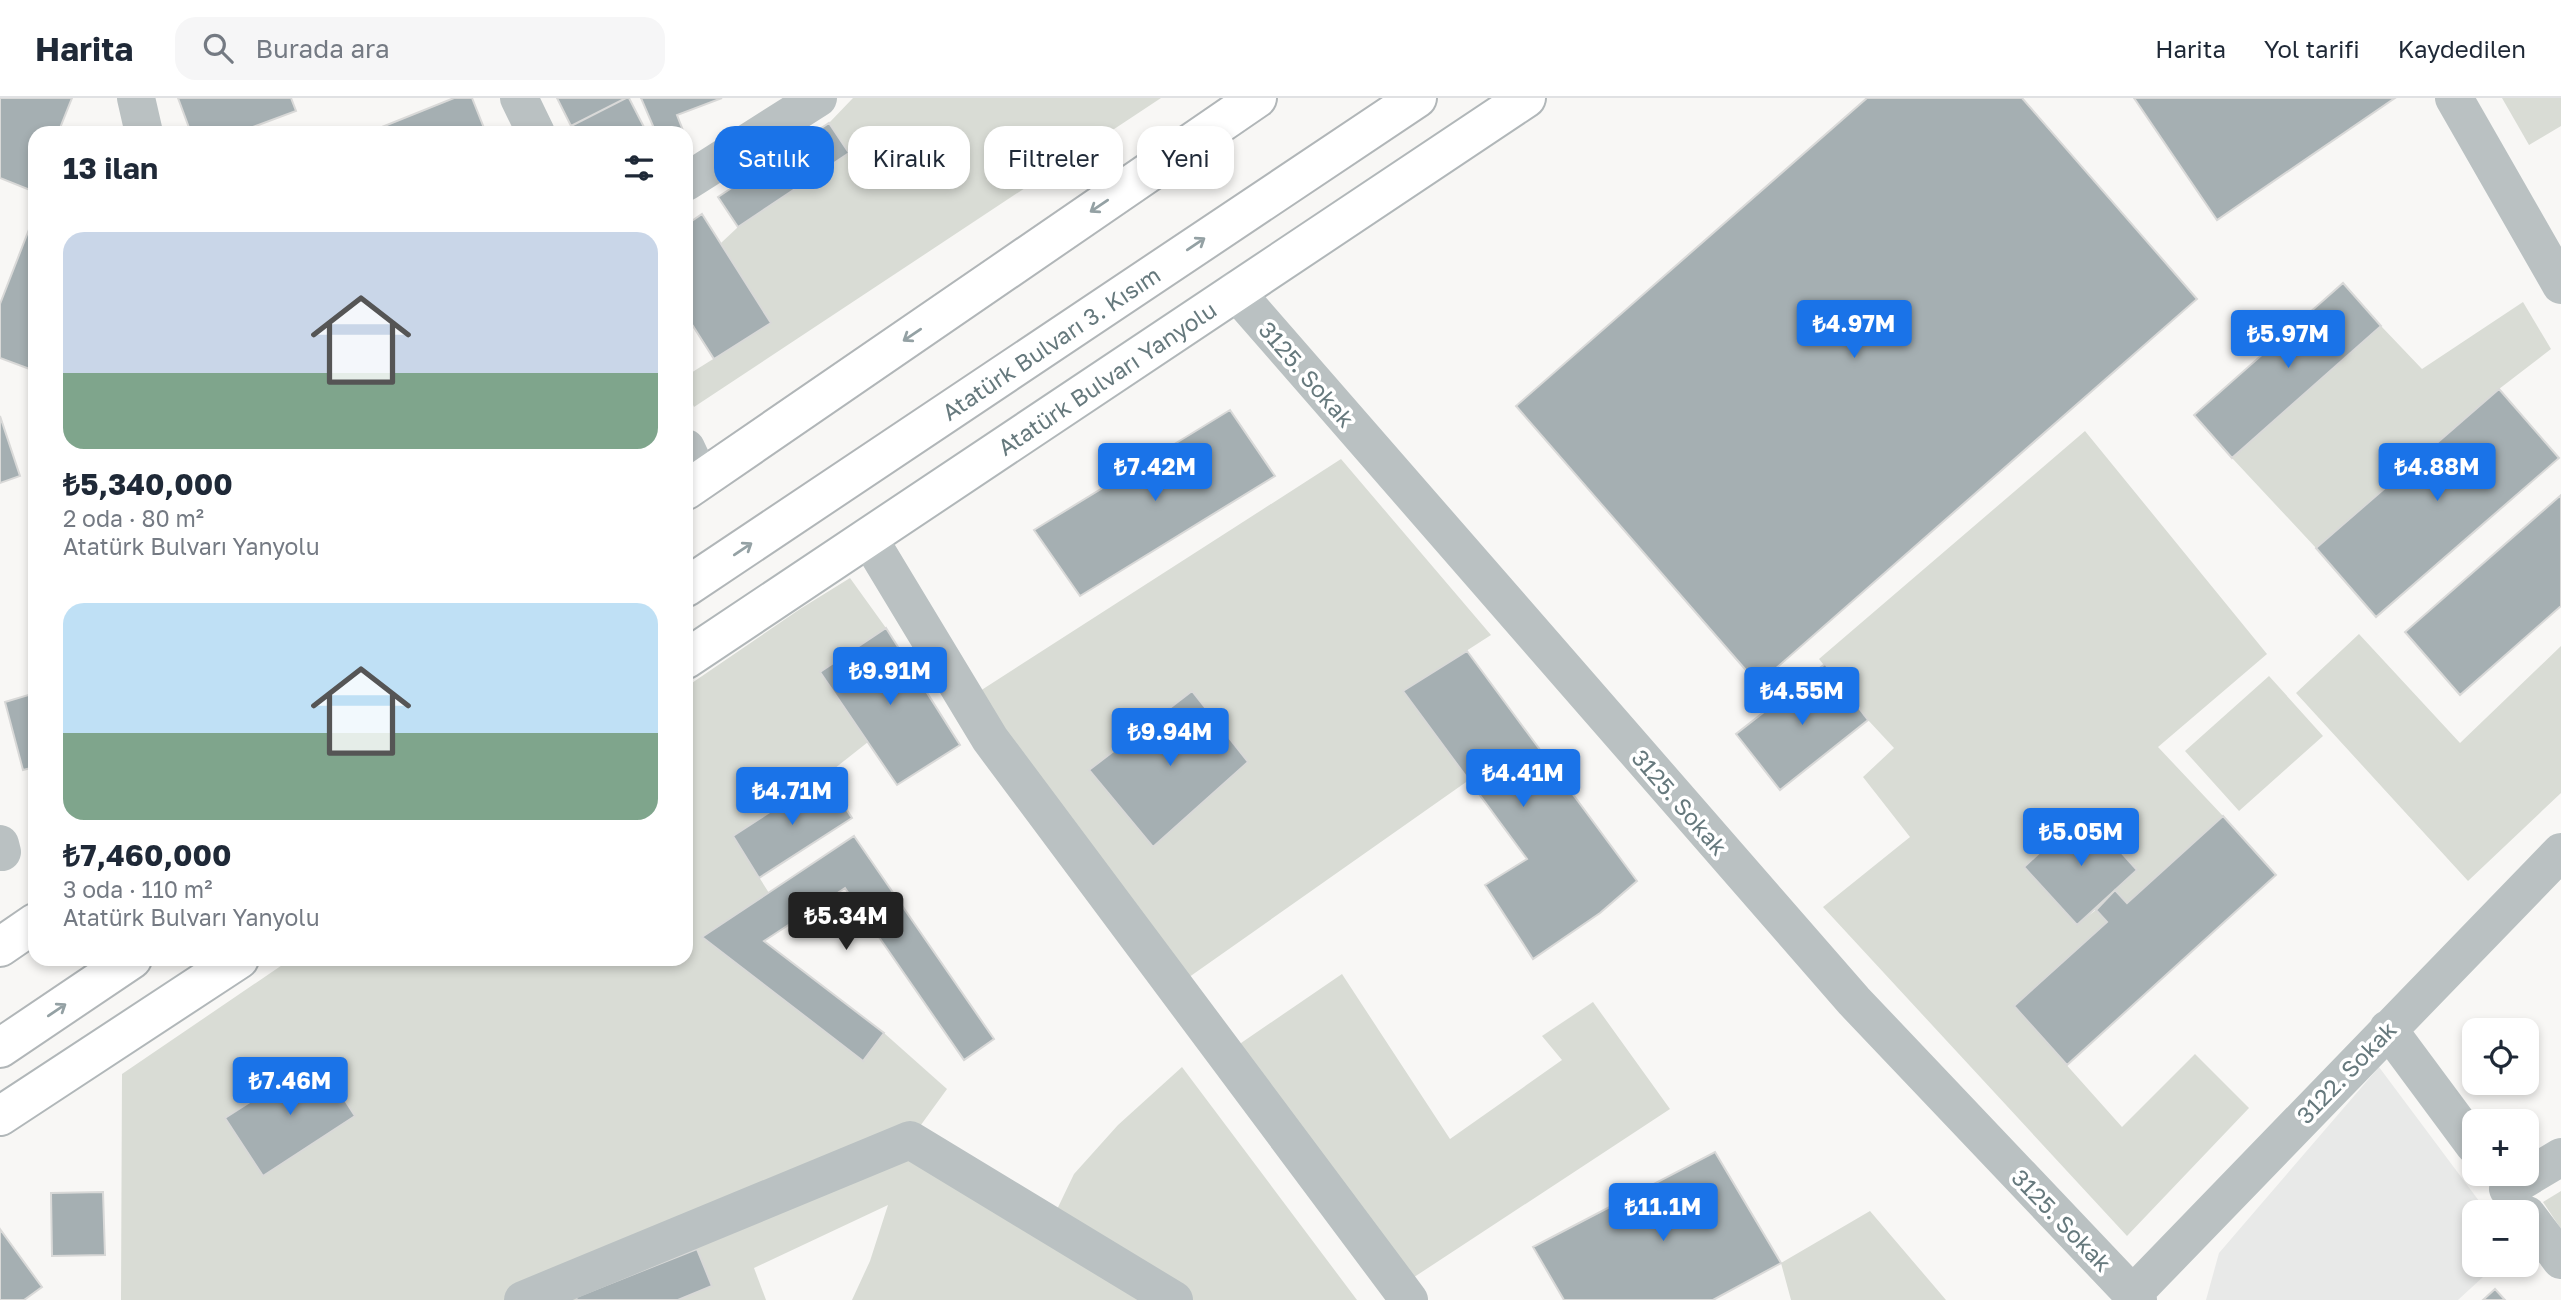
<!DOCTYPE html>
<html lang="tr">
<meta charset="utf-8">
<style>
:root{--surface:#fff;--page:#f6f6f7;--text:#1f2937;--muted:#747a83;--line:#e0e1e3;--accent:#1a73e8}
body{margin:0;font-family:"Golos Text",sans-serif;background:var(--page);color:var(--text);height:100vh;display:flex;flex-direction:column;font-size:26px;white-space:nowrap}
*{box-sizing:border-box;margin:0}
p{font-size:23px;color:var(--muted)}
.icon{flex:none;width:38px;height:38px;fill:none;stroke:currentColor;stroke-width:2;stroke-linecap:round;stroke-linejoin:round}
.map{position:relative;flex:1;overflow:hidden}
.details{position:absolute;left:28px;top:28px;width:665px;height:840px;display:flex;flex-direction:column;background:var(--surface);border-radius:21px;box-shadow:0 4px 10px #0003}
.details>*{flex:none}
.guide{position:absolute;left:714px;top:28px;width:665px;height:63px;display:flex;gap:14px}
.tools{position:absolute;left:2462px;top:920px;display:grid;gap:14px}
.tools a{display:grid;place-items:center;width:77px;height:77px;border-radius:14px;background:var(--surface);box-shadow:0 4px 10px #0003;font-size:35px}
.price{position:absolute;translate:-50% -60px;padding:0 16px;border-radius:7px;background:var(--accent);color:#fff;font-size:23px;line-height:46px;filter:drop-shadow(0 2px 4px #0008)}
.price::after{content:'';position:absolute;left:50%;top:42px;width:21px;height:16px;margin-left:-10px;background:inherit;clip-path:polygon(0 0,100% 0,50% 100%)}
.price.on{background:#222;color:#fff}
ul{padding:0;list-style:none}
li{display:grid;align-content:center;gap:14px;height:371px;padding:0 35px}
li span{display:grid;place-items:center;height:217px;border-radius:21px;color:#555}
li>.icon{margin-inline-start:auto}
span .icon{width:126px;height:126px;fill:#fffc;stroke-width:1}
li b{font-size:30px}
h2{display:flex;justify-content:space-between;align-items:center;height:84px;padding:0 35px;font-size:30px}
.pill{padding:0 24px;border-radius:21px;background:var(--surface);box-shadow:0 4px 10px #0003;font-size:24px;line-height:63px}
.pill.on{background:var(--accent);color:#fff}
header{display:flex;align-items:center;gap:42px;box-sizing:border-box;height:98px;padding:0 35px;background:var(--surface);border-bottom:2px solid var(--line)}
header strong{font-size:33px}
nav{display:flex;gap:38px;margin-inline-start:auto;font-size:24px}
.search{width:490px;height:63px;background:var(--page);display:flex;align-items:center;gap:18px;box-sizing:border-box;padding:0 24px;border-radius:21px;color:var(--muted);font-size:26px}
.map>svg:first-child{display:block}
</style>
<header>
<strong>Harita</strong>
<div class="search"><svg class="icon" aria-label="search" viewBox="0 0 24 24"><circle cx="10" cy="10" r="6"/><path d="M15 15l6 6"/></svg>Burada ara</div>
<nav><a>Harita</a><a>Yol tarifi</a><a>Kaydedilen</a></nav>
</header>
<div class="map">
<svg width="2561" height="1202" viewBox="0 0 2561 1202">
<rect width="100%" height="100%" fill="#f8f7f5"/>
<path fill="#e8e9e8" d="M2379 969 2488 1115H2474V1167H2496L2458 1202H2206L2219 1155Z"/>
<path fill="#d9dcd5" d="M853 0H1161L694 309 686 291V278L771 225 721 145 738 129 848 55 829 25Z
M2502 0H2561V28L2529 47Z
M2523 204 2551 251 2499 291 2316 450 2232 360 2381 228 2422 271Z
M2085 333 2267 556 2158 649 2223 718 2127 805 2115 792 2137 771 2084 714 2024 769 2076 827 2096 812 2107 824 2014 908 2122 1029 2195 956 2249 1010 2127 1138 1823 809 1910 739 1863 679 1894 650 1868 622 1819 561Z
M1341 361 1491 537 1404 593 1469 682 1175 889 966 602Z
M850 480 886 530 820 574 868 644 825 678 733 738 769 795 702 839 884 935 947 991 910 1042 1050 1126 1074 1076 1118 1027 1182 969 1357 1202H852L870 1163 888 1107 754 1170 766 1202H678L712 1188 697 1151 576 1200 577 1202H121L122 976 291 861H686V589L800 511Z
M2359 536 2460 645 2561 548V695L2468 783 2296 595Z
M2269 578 2323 638 2239 713 2185 653Z
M1342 876 1450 1041 1562 962 1542 938 1593 904 1670 1011 1399 1189 1225 956Z
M2561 1093V1131L2543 1104Z
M1870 1113 1946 1202H1791L1781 1165Z"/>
<path fill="#a5afb2" stroke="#d9d9d8" stroke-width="2" d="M0 0H72L58 35H35V94L0 80Z
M178 0H291L296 13 237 35H191Z
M454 0H472L486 35H367Z
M557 0H626L571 28Z
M626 0H629L647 35H574L571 28Z
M641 0H722L677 17 684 35H656Z
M1867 0H2022L2197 201 1758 586 1516 308Z
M2134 0H2395L2217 122Z
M829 25 849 55 738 129 718 99Z
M686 39 692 53 686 56Z
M35 116V273L0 260V206Z
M702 116 771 225 714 261 686 217V127Z
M2343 185 2381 228 2232 360 2194 317Z
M2499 291 2559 360 2376 519 2316 450Z
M1230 312 1275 378 1080 498 1034 432Z
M0 318 20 378 0 385Z
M2561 397V508L2460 597 2405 534Z
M886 530 960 647 897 687 820 574Z
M1467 553 1637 783 1600 815 1533 861 1485 787 1527 761 1403 593Z
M1825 566 1868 622 1780 692 1736 636Z
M1192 593 1248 664 1153 749 1089 672Z
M35 595V669L23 672 5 604Z
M825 678 852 720 759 780 733 738Z
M2084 713 2137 772 2077 827 2024 769Z
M2223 718 2276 777 2067 967 2014 908 2107 824 2096 812 2115 792 2127 805Z
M854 738 994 941 964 962 845 790 764 843 884 935 863 963 702 839Z
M318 960 355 1018 263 1078 225 1020Z
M1715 1054 1781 1165 1713 1202H1564L1533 1149Z
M103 1094 105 1157 52 1158 51 1095Z
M0 1131 42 1189 24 1202H0Z
M697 1151 712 1188 678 1202H577L576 1199Z
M2495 1191 2505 1202H2483Z"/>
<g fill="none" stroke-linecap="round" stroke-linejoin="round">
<defs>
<g id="major">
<path id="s1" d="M686 561 1526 0"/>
<path d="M0 1018 239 861"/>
</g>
<g id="highway">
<path d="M686 392 1257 0"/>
<path id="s2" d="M686 489 1417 0"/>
<path d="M0 849 35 825"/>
<path d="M0 950 132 861"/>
</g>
</defs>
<use href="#major" stroke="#b1b7b9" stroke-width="42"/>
<use href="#highway" stroke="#b1b6b8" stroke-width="42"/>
<path stroke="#bac1c2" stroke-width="38" d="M136 0 144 35
M519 0 536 35
M2454 0 2561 187
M686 84 818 0
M1235 193 1854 903 2138 1202
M686 350 701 382
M868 439 990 641 1409 1202
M0 746 2 754
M2388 931 2474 1047
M2508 1091 2561 1059
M2527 1117 2561 1162
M2133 1196 2561 754
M523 1202 910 1042 1174 1202"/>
<use href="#major" stroke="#fff" stroke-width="38"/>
<use href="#highway" stroke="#fff" stroke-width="38"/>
</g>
<defs><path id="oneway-shaft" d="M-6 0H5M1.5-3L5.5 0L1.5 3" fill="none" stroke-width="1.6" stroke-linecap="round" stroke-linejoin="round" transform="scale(1.75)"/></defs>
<g stroke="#94a1a4">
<use href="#oneway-shaft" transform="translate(1099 108) rotate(146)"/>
<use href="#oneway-shaft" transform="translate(1196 146) rotate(-34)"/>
<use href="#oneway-shaft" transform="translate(912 237) rotate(146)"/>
<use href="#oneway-shaft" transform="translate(743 451) rotate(-34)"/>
<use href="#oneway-shaft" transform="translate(57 912) rotate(-34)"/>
</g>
<g text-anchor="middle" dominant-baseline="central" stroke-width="7" stroke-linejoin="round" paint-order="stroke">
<g font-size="23" fill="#66797d" stroke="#fff">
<text stroke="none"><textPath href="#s2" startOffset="439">Atatürk Bulvarı 3. Kısım</textPath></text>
<text transform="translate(1307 276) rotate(49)">3125. Sokak</text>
<text stroke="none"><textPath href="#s1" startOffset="506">Atatürk Bulvarı Yanyolu</textPath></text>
<text transform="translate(1680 704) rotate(49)">3125. Sokak</text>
<text transform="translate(2346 974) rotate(-46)">3122. Sokak</text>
<text transform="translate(2062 1122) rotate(46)">3125. Sokak</text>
</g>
</g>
</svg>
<div class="tools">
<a><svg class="icon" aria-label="locate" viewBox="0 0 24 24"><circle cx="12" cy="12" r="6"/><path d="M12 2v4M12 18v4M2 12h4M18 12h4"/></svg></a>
<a>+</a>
<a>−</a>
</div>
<b class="price" style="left:1854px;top:262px">₺4.97M</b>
<b class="price" style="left:2288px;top:272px">₺5.97M</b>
<b class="price" style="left:1155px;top:405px">₺7.42M</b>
<b class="price" style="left:2437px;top:405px">₺4.88M</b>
<b class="price" style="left:890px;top:609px">₺9.91M</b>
<b class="price" style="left:1802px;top:629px">₺4.55M</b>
<b class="price" style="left:1170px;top:670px">₺9.94M</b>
<b class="price" style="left:1523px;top:711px">₺4.41M</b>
<b class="price" style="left:792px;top:729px">₺4.71M</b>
<b class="price" style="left:2081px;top:770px">₺5.05M</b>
<b class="price on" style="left:846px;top:854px">₺5.34M</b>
<b class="price" style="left:290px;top:1019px">₺7.46M</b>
<b class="price" style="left:1663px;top:1145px">₺11.1M</b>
<div class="guide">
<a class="pill on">Satılık</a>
<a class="pill">Kiralık</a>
<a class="pill">Filtreler</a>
<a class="pill">Yeni</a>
</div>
<section class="details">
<h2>13 ilan<svg class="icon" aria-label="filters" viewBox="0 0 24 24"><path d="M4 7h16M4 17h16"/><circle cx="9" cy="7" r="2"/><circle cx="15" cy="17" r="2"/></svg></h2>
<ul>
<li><span style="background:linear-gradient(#c9d6e8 65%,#7fa58c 0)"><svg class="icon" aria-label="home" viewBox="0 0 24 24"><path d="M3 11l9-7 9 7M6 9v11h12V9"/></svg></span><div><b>₺5,340,000</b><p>2 oda · 80 m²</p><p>Atatürk Bulvarı Yanyolu</p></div></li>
<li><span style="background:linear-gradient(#bfe0f5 60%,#7fa58c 0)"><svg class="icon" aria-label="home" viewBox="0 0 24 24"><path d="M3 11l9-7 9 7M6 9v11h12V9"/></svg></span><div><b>₺7,460,000</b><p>3 oda · 110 m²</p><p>Atatürk Bulvarı Yanyolu</p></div></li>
</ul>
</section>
</div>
